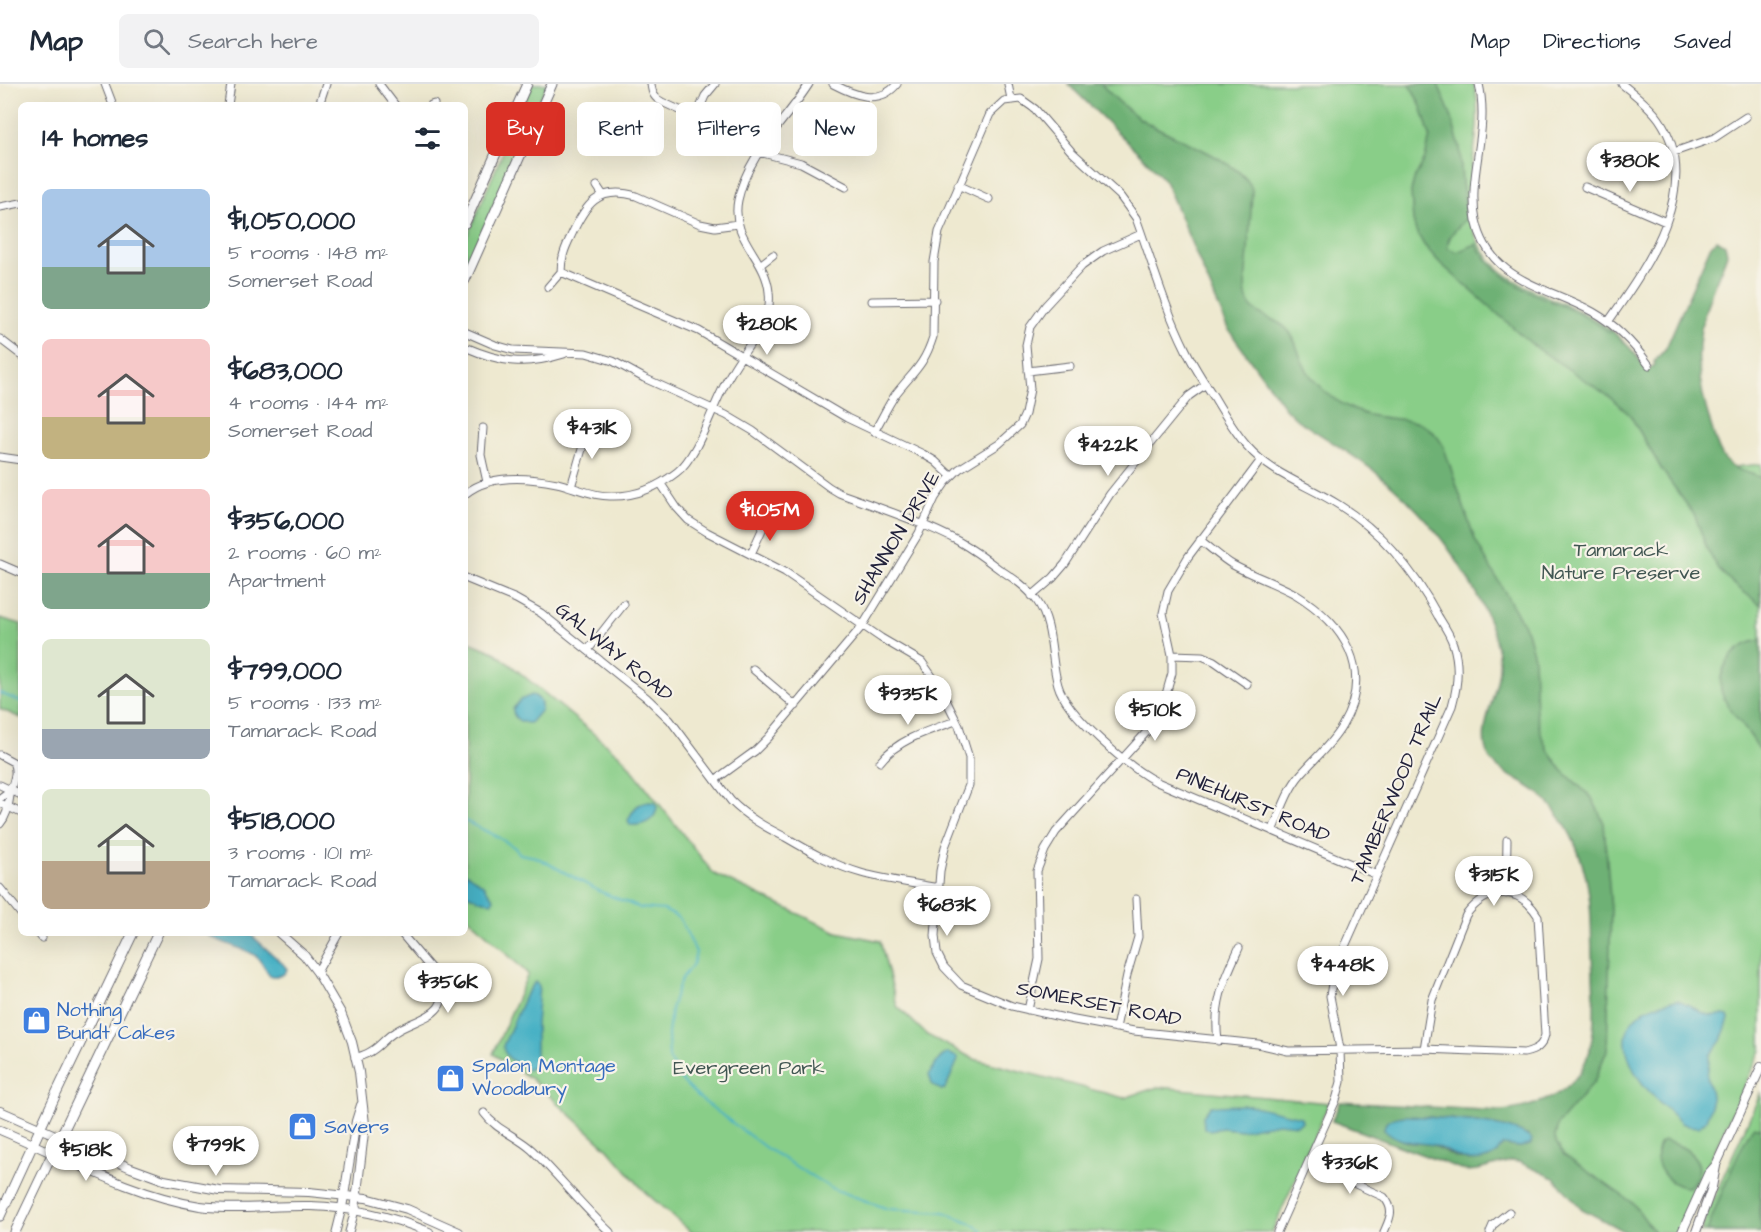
<!DOCTYPE html>
<meta charset="utf-8">
<style>
:root{--surface:#fff;--page:#f2f2f3;--text:#1f2937;--muted:#747a83;--line:#e0e1e3;--accent:#d93025}
body{margin:0;font-family:"Architects Daughter",sans-serif;background:var(--page);color:var(--text);height:100vh;display:flex;flex-direction:column;font-size:22px;white-space:nowrap}
*{box-sizing:border-box;margin:0}
p{font-size:20px;color:var(--muted)}
.icon{flex:none;width:33px;height:33px;fill:none;stroke:currentColor;stroke-width:2;stroke-linecap:round;stroke-linejoin:round}
.map{position:relative;flex:1;overflow:hidden}
.panel{position:absolute;left:18px;top:18px;width:450px;height:834px;display:flex;flex-direction:column;background:var(--surface);border-radius:9px;box-shadow:0 6px 24px #0002}
.panel>*{flex:none}
.top-card{position:absolute;left:486px;top:18px;width:570px;height:54px;display:flex;gap:12px}
.price{position:absolute;translate:-50% -51px;padding:0 14px;border-radius:21px;background:#fff;color:#222;font-size:20px;line-height:39px;filter:drop-shadow(0 2px 3px #0008)}
.price::after{content:'';position:absolute;left:50%;top:36px;width:18px;height:14px;margin-left:-9px;background:inherit;clip-path:polygon(0 0,100% 0,50% 100%)}
.price.current{background:var(--accent);color:#fff}
ul{padding:0;list-style:none}
li{display:flex;align-items:center;gap:18px;height:150px;padding:0 24px}
li span{display:grid;place-items:center;flex:none;width:168px;height:120px;border-radius:9px;color:#555}
li>.icon{margin-inline-start:auto}
span .icon{width:72px;height:72px;fill:#fffc;stroke-width:1}
li b{font-size:26px}
h2{display:flex;justify-content:space-between;align-items:center;height:72px;padding:0 24px;font-size:26px}
.chip{padding:0 21px;border-radius:9px;background:var(--surface);box-shadow:0 6px 24px #0002;font-size:21px;line-height:54px}
.chip.current{background:var(--accent);color:#fff}
header{display:flex;align-items:center;gap:36px;box-sizing:border-box;height:84px;padding:0 30px;background:var(--surface);border-bottom:2px solid var(--line)}
header strong{font-size:28px}
nav{display:flex;gap:33px;margin-inline-start:auto;font-size:21px}
.search{width:420px;height:54px;background:var(--page);display:flex;align-items:center;gap:15px;box-sizing:border-box;padding:0 21px;border-radius:9px;color:var(--muted);font-size:22px}
.map>svg:first-child{display:block}
</style>
<header>
<strong>Map</strong>
<div class="search"><svg class="icon" aria-label="search" viewBox="0 0 24 24"><circle cx="10" cy="10" r="6"/><path d="M15 15l6 6"/></svg>Search here</div>
<nav><a>Map</a><a>Directions</a><a>Saved</a></nav>
</header>
<div class="map">
<svg width="1761" height="1148" viewBox="0 0 1761 1148">
<rect width="100%" height="100%" fill="#f7f3e8"/>
<filter id="ink" filterUnits="userSpaceOnUse"><feTurbulence type="fractalNoise" baseFrequency=".0167" numOctaves="2"/><feDisplacementMap in="SourceGraphic" scale="12" xChannelSelector="R" yChannelSelector="G"/><feConvolveMatrix kernelMatrix="1 2 1 2 8 2 1 2 1" color-interpolation-filters="sRGB"/></filter>
<filter id="wash" filterUnits="userSpaceOnUse"><feTurbulence type="fractalNoise" baseFrequency=".008" numOctaves="4" result="noise"/><feDisplacementMap in="SourceGraphic" scale="24" xChannelSelector="R" yChannelSelector="G"/><feGaussianBlur stdDeviation="1.35" result="paint"/><feColorMatrix in="noise" values="0 0 0 0 0 0 0 0 0 0 0 0 0 0 0 0 0 1.4 0 .05"/><feComposite in="paint" operator="in"/></filter>
<g filter="url(#wash)">
<rect width="100%" height="100%" fill="#eee9d0"/>
<path fill="#89ce88" stroke="#567862" stroke-width="1.5" d="M532 0H547L465 186V157Z
M1072 0H1474C1487 50 1458 101 1475 150 1494 202 1549 209 1591 233 1614 246 1633 265 1647 286L1664 276 1729 388 1738 386 1734 383 1761 380V966L1677 1148H1638L1561 1089 1514 1072 1332 1036 1340 1020 1523 1030 1570 1007 1589 979 1597 938 1591 800 1502 575 1486 519 1446 452 1375 383 1295 333 1167 91Z
M0 534 21 540V634L0 625Z
M465 556 496 569 624 675 714 790 837 848 880 857 897 922 927 951 974 975 1124 1014 1158 1003 1329 1019 1272 1148H691L645 1108 608 1065 530 994 493 970 528 890 465 830Z
M1761 1008V1148H1701L1711 1120Z"/>
<path fill="#6eb174" stroke="#486a58" stroke-width="1.5" fill-rule="evenodd" d="M1068 0H1101C1113 13 1125 24 1139 34 1165 51 1246 78 1252 106 1251 130 1249 155 1247 179 1246 189 1244 200 1246 211 1249 232 1273 232 1286 244 1295 252 1297 266 1302 277 1313 302 1337 320 1362 329 1394 340 1423 326 1443 361L1475 456 1527 547 1534 573 1536 630 1542 653 1548 666 1562 686 1592 714 1604 739 1611 826 1607 966 1594 998 1558 1040 1555 1053 1556 1058 1564 1071 1633 1119 1654 1148H1625L1582 1125 1554 1094 1519 1078 1511 1077 1478 1086 1466 1087 1332 1037 1340 1018 1502 1027C1529 1024 1562 1014 1578 991 1601 958 1593 909 1592 871 1591 843 1592 813 1584 786 1580 771 1574 756 1567 744 1559 731 1549 718 1538 709 1523 696 1497 690 1488 671 1475 646 1501 606 1499 578 1497 551 1483 520 1469 497 1446 456 1416 421 1379 391 1353 370 1323 353 1296 335L1285 324 1228 245 1165 97 1151 81ZM1428 1033C1462 1036 1497 1038 1529 1052L1531 1060 1520 1063 1503 1061 1489 1074 1470 1077 1455 1073 1431 1060 1411 1059 1401 1056 1384 1045 1385 1041 1388 1037Z
M1410 0H1438L1450 29 1460 64 1462 99 1468 133C1460 142 1446 151 1448 164L1457 168 1476 160C1506 214 1565 213 1609 248L1611 246 1631 265 1647 286 1655 281 1654 278 1666 264 1711 161 1717 156 1725 161 1727 170C1721 188 1712 204 1707 222 1693 263 1698 300 1711 341 1715 354 1719 373 1731 382 1740 388 1752 389 1761 394V521L1737 503 1718 485 1707 465 1695 432 1662 386 1630 331 1610 313 1534 262 1440 179 1424 161 1416 147 1413 137 1411 107 1415 93 1425 75 1430 52 1422 25Z
M1761 556V668C1756 660 1751 652 1745 645 1729 623 1710 607 1727 578 1735 566 1746 558 1761 556Z
M1754 1042 1761 1044V1102L1759 1128 1761 1148H1707C1711 1133 1746 1048 1754 1042Z
M1664 1057C1688 1062 1713 1080 1689 1103 1668 1104 1649 1078 1660 1059Z"/>
<path fill="#47b1c5" stroke="#346a80" stroke-width="1.5" d="M532 611C539 613 542 618 541 626L530 639C521 639 513 635 513 625L520 616Z
M650 718 655 719 657 723C656 737 643 742 630 741L628 736C634 724 637 719 650 718Z
M465 788 483 801 494 815 492 818 480 816 465 809Z
M205 849H249L283 880 287 885C284 893 278 892 271 892 263 885 262 875 253 870 238 862 220 860 205 849Z
M535 898 539 902 536 940V975L533 983 528 986C518 981 504 974 503 962L526 910Z
M1677 916C1689 919 1697 928 1709 931 1716 933 1720 929 1728 932L1729 935 1721 957 1710 971 1707 992 1711 1011V1023L1706 1036 1699 1043 1688 1042 1681 1039C1665 1022 1641 1004 1632 982 1614 941 1638 922 1677 916Z
M948 969 957 973 958 976 945 1005 941 1006 932 1000 929 991C933 983 939 972 948 969Z
M1249 1021 1301 1033 1302 1038 1297 1041 1278 1039 1241 1046 1223 1044 1209 1046 1204 1044 1203 1032 1211 1022Z
M1406 1032C1428 1033 1522 1038 1532 1057L1530 1061 1520 1063 1503 1061C1499 1064 1498 1068 1494 1071 1491 1074 1485 1075 1481 1076 1456 1080 1448 1062 1428 1060 1411 1058 1397 1058 1384 1045 1385 1034 1397 1033 1406 1032Z"/>
<g fill="none" stroke-linecap="round" stroke-linejoin="round">
<path stroke="#47b1c5" stroke-width="2" d="M0 609 21 618
M465 737 496 752 514 763 520 770 536 773 599 807 640 824 664 826 677 833 680 835 696 868 693 880 682 894 676 909 671 925 668 950 669 974 679 994 698 1013 766 1064 831 1104 888 1125 944 1128 971 1139 984 1148"/>
</g>
</g>
<g filter="url(#ink)">
<g fill="none" stroke-linecap="round" stroke-linejoin="round">
<defs>
<path id="minor" d="M105 0 113 21
M379 0 395 21
M651 0C652 9 654 14 662 18L730 49 759 68 801 79 846 103
M833 0C854 11 879 22 897 0
M1008 0 1011 15
M1479 0C1490 48 1467 92 1476 136 1489 198 1547 202 1593 228 1616 241 1634 260 1649 281
M228 21 231 0
M319 21 326 0
M431 21 434 20
M696 33 705 12 715 0
M1674 68 1714 54 1746 33
M958 101 989 115
M597 102 603 111
M1585 103 1666 138
M0 123 21 119
M760 181 773 171
M561 188 699 247 847 334 923 370 935 377 951 392
M561 188C561 174 565 164 571 152 585 121 598 101 636 112L700 140 715 143 738 140
M548 203 561 188
M872 217 935 216
M1608 238C1647 183 1705 101 1659 35 1649 21 1635 11 1622 0
M465 248 495 261 513 266 586 269 613 277 644 294 726 331 753 347 829 403 839 409C879 424 920 437 958 457 972 465 986 475 999 485 1013 494 1027 503 1037 517 1054 541 1050 574 1058 601 1066 630 1129 684 1157 698L1377 791
M0 255 21 271
M465 263C502 279 525 282 564 270
M1028 287 1070 282
M483 344 481 371 487 398
M874 348C881 336 887 323 895 311 912 289 924 282 933 253L934 178 939 148 990 30 1004 17 1021 15 1035 25 1071 67 1120 112 1136 134C1152 178 1165 224 1186 266 1194 283 1204 298 1214 313 1224 330 1234 347 1247 362 1272 391 1308 401 1339 421 1382 448 1414 487 1438 532 1443 540 1450 550 1453 560 1460 581 1458 601 1452 622L1334 887 1330 912 1340 965 1341 998 1336 1016 1277 1148
M0 373 21 376
M661 400 677 424 688 436 707 448 785 488 881 554 922 578 939 602 959 642 969 674V701L945 763 940 787 935 852 937 869 944 883 961 901 1012 922 1069 935 1134 947 1258 960 1288 967 1424 965 1524 969C1536 966 1542 963 1545 951L1538 832C1519 801 1487 803 1466 831L1432 916 1424 965
M571 403 589 341
M465 410C489 390 528 393 557 399 575 403 591 412 610 412 635 413 658 403 677 388 685 382 691 372 696 363 709 339 717 312 731 289 741 270 757 254 765 235 769 227 770 217 769 208 766 173 730 155 738 116 748 69 785 38 809 0
M1200 456C1211 464 1221 474 1233 481 1253 492 1275 499 1295 510 1344 540 1375 586 1342 642 1331 661 1315 674 1301 690 1287 706 1281 728 1272 747
M751 470 766 437
M0 480 21 489
M465 494 516 515 541 529 647 614 670 636 731 717C747 733 765 743 785 753 809 767 833 781 861 789 886 796 913 799 938 804
M1032 512 1053 494 1065 480 1110 410 1154 355 1189 312 1206 300
M588 566 624 520
M1172 571 1202 572 1214 577 1247 600
M753 585 796 622
M0 671 13 678C18 690 13 696 11 707 8 720 9 729 0 740
M880 678C898 655 930 646 956 637
M715 696 755 667 768 654 863 541 919 449 935 414 946 398 959 385 999 360 1020 341 1025 330 1030 305 1026 261 1030 243 1045 222 1082 182 1103 167 1141 150
M0 701 21 711
M0 714 11 706
M0 719 21 729
M0 804 21 830
M1506 810 1507 756
M38 849 42 854
M317 888 339 849
M1028 926 1039 875 1037 787 1045 766 1056 748 1152 642 1165 614 1172 589V571L1163 529 1168 507 1188 473 1261 376
M1116 944 1127 891 1138 853 1136 815
M1218 957C1213 919 1224 897 1239 864
M355 974C361 972 368 970 373 966 381 961 386 953 395 948 417 933 455 933 438 893L401 849
M484 1029C496 1046 517 1052 532 1066 559 1092 582 1122 610 1148
M1309 1079 1384 1113C1395 1126 1390 1134 1384 1148
M336 1148 342 1124
M349 1148 355 1126
M1490 1148 1493 1141 1509 1128"/>
<path id="tertiary" d="M279 849 304 871 317 888 341 929 352 958 359 988 365 1040 355 1126
M0 1027 131 1084 164 1096 219 1106 309 1108 366 1114 407 1125 459 1148
M0 1046C65 1073 130 1111 200 1122 237 1127 273 1121 310 1122 352 1123 391 1132 429 1148
M342 1124 356 1037 361 1021
M1682 1148 1708 1090 1716 1081 1761 983
M1696 1148 1712 1103 1716 1082"/>
<path id="secondary" d="M465 139 527 0
M465 196 552 0
M0 1132 56 1010 133 849
M15 1148 158 849"/>
</defs>
<use href="#minor" stroke="#69686f" stroke-width="9"/>
<use href="#tertiary" stroke="#69686f" stroke-width="10"/>
<use href="#secondary" stroke="#69686f" stroke-width="11"/>
<use href="#minor" stroke="#fff" stroke-width="7"/>
<use href="#tertiary" stroke="#fff" stroke-width="8"/>
<use href="#secondary" stroke="#fff" stroke-width="9"/>
</g>
</g>
<defs>
<symbol id="shop-square" viewBox="-11 -11 22 22"><rect x="-9" y="-9" width="18" height="18" rx="4" fill="#3f7fe0" stroke="#f7f3e8"/><path d="M-5-2.5h2.3a2.7 3.5 0 0 1 5.4 0H5L5.5 6h-11ZM-1.5-2.5h3a1.5 2.3 0 0 0-3 0Z" fill="#fff"/></symbol>
</defs>
<g fill-rule="evenodd">
<use href="#shop-square" x="20" y="920" width="33" height="33"/>
<use href="#shop-square" x="434" y="978" width="33" height="33"/>
<use href="#shop-square" x="286" y="1026" width="33" height="33"/>
</g>
<g text-anchor="middle" dominant-baseline="central" stroke-width="4.5" stroke-linejoin="round" paint-order="stroke">
<g font-size="20" fill="#22223b" stroke="#f7f3e8">
<text transform="translate(896 454) rotate(-59)">SHANNON DRIVE</text>
<text transform="translate(614 568) rotate(39)">GALWAY ROAD</text>
<text transform="translate(1396 705) rotate(-67)">TAMBERWOOD TRAIL</text>
<text transform="translate(1253 721) rotate(23)">PINEHURST ROAD</text>
<text transform="translate(1099 920) rotate(11)">SOMERSET ROAD</text>
</g>
<g font-size="20" fill="#415652" stroke="#f7f3e8">
<text x="1621" y="466">Tamarack<tspan x="1621" dy="23">Nature Preserve</tspan></text>
<text x="749" y="984">Evergreen Park</text>
</g>
<g font-size="20" fill="#366cbe" stroke="#f7f3e8" text-anchor="start">
<text x="57" y="926">Nothing<tspan x="57" dy="23">Bundt Cakes</tspan></text>
<text x="472" y="982">Spalon Montage<tspan x="472" dy="23">Woodbury</tspan></text>
<text x="324" y="1043">Savers</text>
</g>
</g>
</svg>
<b class="price" style="left:1630px;top:109px">$380K</b>
<b class="price" style="left:767px;top:272px">$280K</b>
<b class="price" style="left:592px;top:376px">$431K</b>
<b class="price" style="left:1108px;top:393px">$422K</b>
<b class="price current" style="left:770px;top:458px">$1.05M</b>
<b class="price" style="left:908px;top:642px">$935K</b>
<b class="price" style="left:1155px;top:658px">$510K</b>
<b class="price" style="left:1494px;top:823px">$315K</b>
<b class="price" style="left:947px;top:853px">$683K</b>
<b class="price" style="left:1343px;top:913px">$448K</b>
<b class="price" style="left:448px;top:930px">$356K</b>
<b class="price" style="left:216px;top:1093px">$799K</b>
<b class="price" style="left:86px;top:1098px">$518K</b>
<b class="price" style="left:1350px;top:1111px">$336K</b>
<div class="top-card">
<a class="chip current">Buy</a>
<a class="chip">Rent</a>
<a class="chip">Filters</a>
<a class="chip">New</a>
</div>
<section class="panel">
<h2>14 homes<svg class="icon" aria-label="filters" viewBox="0 0 24 24"><path d="M4 7h16M4 17h16"/><circle cx="9" cy="7" r="2"/><circle cx="15" cy="17" r="2"/></svg></h2>
<ul>
<li><span style="background:linear-gradient(#a9c7e8 65%,#7fa58c 0)"><svg class="icon" aria-label="home" viewBox="0 0 24 24"><path d="M3 11l9-7 9 7M6 9v11h12V9"/></svg></span><div><b>$1,050,000</b><p>5 rooms · 148 m²</p><p>Somerset Road</p></div></li>
<li><span style="background:linear-gradient(#f6c9c9 65%,#c2b280 0)"><svg class="icon" aria-label="home" viewBox="0 0 24 24"><path d="M3 11l9-7 9 7M6 9v11h12V9"/></svg></span><div><b>$683,000</b><p>4 rooms · 144 m²</p><p>Somerset Road</p></div></li>
<li><span style="background:linear-gradient(#f6c9c9 70%,#7fa58c 0)"><svg class="icon" aria-label="home" viewBox="0 0 24 24"><path d="M3 11l9-7 9 7M6 9v11h12V9"/></svg></span><div><b>$356,000</b><p>2 rooms · 60 m²</p><p>Apartment</p></div></li>
<li><span style="background:linear-gradient(#dfe7d0 75%,#9aa5b1 0)"><svg class="icon" aria-label="home" viewBox="0 0 24 24"><path d="M3 11l9-7 9 7M6 9v11h12V9"/></svg></span><div><b>$799,000</b><p>5 rooms · 133 m²</p><p>Tamarack Road</p></div></li>
<li><span style="background:linear-gradient(#dfe7d0 60%,#b9a48a 0)"><svg class="icon" aria-label="home" viewBox="0 0 24 24"><path d="M3 11l9-7 9 7M6 9v11h12V9"/></svg></span><div><b>$518,000</b><p>3 rooms · 101 m²</p><p>Tamarack Road</p></div></li>
</ul>
</section>
</div>
